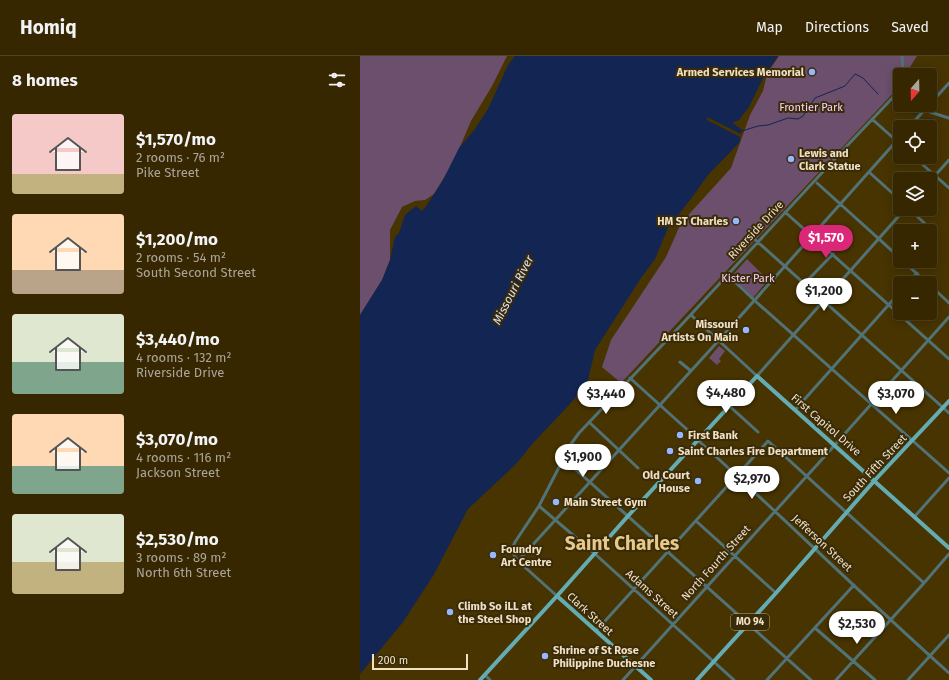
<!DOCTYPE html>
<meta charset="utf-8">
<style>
:root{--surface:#362700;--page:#41330f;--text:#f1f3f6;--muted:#aaa599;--line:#504422;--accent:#db2777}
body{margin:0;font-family:"Fira Sans",sans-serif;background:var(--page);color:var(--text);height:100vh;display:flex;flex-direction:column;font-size:15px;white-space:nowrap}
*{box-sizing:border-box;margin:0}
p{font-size:13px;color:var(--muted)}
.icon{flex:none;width:22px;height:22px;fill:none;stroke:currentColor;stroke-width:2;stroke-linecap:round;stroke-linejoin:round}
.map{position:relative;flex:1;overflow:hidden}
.panel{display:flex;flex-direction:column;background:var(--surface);width:360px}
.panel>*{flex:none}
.needle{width:26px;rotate:200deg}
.fabs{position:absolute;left:533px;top:12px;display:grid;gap:8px}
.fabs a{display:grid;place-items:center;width:44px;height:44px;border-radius:4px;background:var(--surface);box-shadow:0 2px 10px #0003,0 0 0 1px var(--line);font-size:20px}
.scale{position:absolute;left:12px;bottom:10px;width:96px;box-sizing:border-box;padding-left:4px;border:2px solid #f0e1c3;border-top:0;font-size:11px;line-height:14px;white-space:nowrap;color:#f0e1c3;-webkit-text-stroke:3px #392b0a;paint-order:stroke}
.price{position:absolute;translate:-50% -34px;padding:0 9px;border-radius:14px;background:#fff;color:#222;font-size:13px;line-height:26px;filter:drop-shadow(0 1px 2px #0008)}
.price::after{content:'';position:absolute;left:50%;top:24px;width:12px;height:9px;margin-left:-6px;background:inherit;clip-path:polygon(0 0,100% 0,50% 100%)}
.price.on{background:var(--accent);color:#fff}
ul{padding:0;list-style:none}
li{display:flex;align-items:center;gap:12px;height:100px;padding:0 12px}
li span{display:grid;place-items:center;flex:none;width:112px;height:80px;border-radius:4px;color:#555}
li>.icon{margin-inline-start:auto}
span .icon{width:48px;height:48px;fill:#fffc;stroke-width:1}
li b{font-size:17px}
h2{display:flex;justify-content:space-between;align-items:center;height:48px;padding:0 12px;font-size:17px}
header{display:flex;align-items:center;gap:24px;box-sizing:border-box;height:56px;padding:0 20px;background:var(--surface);border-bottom:1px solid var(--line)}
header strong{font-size:19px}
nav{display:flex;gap:22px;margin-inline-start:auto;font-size:14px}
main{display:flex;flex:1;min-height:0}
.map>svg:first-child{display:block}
</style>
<header>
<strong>Homiq</strong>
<nav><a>Map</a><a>Directions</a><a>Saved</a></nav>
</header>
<main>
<section class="panel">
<h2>8 homes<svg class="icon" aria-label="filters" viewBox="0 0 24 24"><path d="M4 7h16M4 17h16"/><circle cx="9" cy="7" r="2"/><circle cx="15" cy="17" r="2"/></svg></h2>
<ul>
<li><span style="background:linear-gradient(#f6c9c9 75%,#c2b280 0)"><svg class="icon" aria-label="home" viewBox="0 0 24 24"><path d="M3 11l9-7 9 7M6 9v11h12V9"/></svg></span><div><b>$1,570/mo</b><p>2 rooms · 76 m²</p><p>Pike Street</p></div></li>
<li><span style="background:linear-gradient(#ffd9b3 70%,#b9a48a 0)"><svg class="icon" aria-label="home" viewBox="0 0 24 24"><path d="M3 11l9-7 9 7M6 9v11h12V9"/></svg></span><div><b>$1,200/mo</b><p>2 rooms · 54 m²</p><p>South Second Street</p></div></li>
<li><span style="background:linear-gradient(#dfe7d0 60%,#7fa58c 0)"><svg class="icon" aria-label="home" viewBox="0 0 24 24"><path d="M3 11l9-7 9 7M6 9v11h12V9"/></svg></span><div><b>$3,440/mo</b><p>4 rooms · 132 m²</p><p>Riverside Drive</p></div></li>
<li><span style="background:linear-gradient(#ffd9b3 65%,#7fa58c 0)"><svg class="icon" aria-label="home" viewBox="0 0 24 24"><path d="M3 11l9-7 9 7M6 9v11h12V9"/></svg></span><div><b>$3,070/mo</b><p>4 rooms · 116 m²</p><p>Jackson Street</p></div></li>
<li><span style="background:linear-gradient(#dfe7d0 60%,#c2b280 0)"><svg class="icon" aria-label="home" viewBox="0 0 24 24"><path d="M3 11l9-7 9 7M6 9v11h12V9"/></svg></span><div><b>$2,530/mo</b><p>3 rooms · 89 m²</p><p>North 6th Street</p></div></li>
</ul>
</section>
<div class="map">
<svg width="589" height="624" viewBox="0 0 589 624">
<rect width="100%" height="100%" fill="#483400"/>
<path fill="#6b4f6c" d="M0 0H147L132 30 111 65 93 107 74 138 65 144 55 145 42 151 30 174V204L22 224 0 259Z
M419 0H557L545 19H540V27L537 33 261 327 242 311 251 284 306 201 321 167 371 112 390 59 403 35 407 18Z
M387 203 408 224 392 243 369 223Z
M359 290 365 295 359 303 361 305 357 309 349 302Z"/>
<path fill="#132552" d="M155 0H418L404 20 389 51 378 65 373 66 374 68 382 74 381 78 347 61V64L380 81V86L348 119 330 144 308 172 295 203 281 222 235 294 227 328 209 349 174 386 156 408 108 453 73 520 43 566 0 618V259L22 224 30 204 35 181 39 177 45 159 56 150 62 155 67 149 83 124 99 92 115 73 128 53 148 9Z"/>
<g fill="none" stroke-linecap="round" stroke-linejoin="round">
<path stroke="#132552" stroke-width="1" d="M531 46 540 52 555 58
M564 63H572L579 66
M382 75 398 70 408 69 428 62 438 63 443 60 455 42 485 30 495 18 503 22 518 38"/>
<path stroke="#517377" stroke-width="3" d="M542 0 543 19
M570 48 589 27
M564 49 570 56 589 62
M512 63 540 88
M549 71 569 49
M554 101 589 132
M509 116 540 144
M570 125 589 104
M457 127 540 202
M549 153 572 174
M425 156 589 303
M391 180 589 357
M543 205 567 227
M367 218 394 244 589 417
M548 227 557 217
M444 228 473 198
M570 229 589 247
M331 259 397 320 545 153
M320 306 331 315
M270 322 332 378 341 387C425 463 505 542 589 617
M344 327 398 376
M435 354 540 236
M229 366 278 412
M204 403 451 624
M456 410 589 261
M179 450 234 497 374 624
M555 460 589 422
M336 465 416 537
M158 505 360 283 540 81
M197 540 158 505C153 499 151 493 155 486L179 450 211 388 219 377 324 266 483 94 540 34
M455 572 515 624
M236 575 408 385 564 527
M125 619 130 624
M263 624 455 411
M407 624 494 529
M476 624 564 527 589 498
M548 624 589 579"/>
<path stroke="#63acb4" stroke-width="4" d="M197 540 291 624
M120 624 197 540 268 460 397 320 589 492
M337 624 416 537 515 424 589 345"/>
</g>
<g fill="#96b6fd" stroke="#392b0a" stroke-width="1.5">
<circle cx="452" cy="16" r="4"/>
<circle cx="431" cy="103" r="4"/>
<circle cx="376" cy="165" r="4"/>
<circle cx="386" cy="274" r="4"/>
<circle cx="320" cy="379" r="4"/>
<circle cx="310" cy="395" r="4"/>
<circle cx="338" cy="425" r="4"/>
<circle cx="196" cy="446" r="4"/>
<circle cx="133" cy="499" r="4"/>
<circle cx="90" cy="556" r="4"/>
<circle cx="185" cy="600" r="4"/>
</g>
<g text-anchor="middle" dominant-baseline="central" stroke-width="4" stroke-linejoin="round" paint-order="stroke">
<rect fill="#392b0a" stroke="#b9aa8c" stroke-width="1" x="371" y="558" width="38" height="16" rx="3"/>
<g font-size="10" font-weight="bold" fill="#f0e1c3">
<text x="390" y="566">MO 94</text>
</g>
<g font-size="11" font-weight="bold" fill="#f0e1c3" stroke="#392b0a" text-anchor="start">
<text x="444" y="16" text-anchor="end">Armed Services Memorial</text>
<text x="439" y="97">Lewis and<tspan x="439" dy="13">Clark Statue</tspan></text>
<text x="368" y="165" text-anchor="end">HM ST Charles</text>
<text x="378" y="268" text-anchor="end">Missouri<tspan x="378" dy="13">Artists On Main</tspan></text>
<text x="328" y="379">First Bank</text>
<text x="318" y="395">Saint Charles Fire Department</text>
<text x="330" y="419" text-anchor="end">Old Court<tspan x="330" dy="13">House</tspan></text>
<text x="204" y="446">Main Street Gym</text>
<text x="141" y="493">Foundry<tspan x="141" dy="13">Art Centre</tspan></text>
<text x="98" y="550">Climb So iLL at<tspan x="98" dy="13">the Steel Shop</tspan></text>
<text x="193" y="594">Shrine of St Rose<tspan x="193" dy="13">Philippine Duchesne</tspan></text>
</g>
<g font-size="11" fill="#fad2fb" stroke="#392b0a">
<text x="451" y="51">Frontier Park</text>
<text x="388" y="222">Kister Park</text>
</g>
<g font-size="11" fill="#f0e1c3" stroke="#392b0a">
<text transform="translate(396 174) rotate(-47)">Riverside Drive</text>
<text transform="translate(466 369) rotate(41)">First Capitol Drive</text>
<text transform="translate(515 412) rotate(-47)">South Fifth Street</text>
<text transform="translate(462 487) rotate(43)">Jefferson Street</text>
<text transform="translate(356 507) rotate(-48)">North Fourth Street</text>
<text transform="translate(292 538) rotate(42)">Adams Street</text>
<text transform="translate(230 558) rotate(42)">Clark Street</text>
</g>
<g font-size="12" font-style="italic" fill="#dae1f1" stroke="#392b0a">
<text transform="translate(153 234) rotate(-63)">Missouri River</text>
</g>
<g font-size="19" font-weight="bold" fill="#e7ca8b" stroke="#392b0a">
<text x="262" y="487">Saint Charles</text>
</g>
</g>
</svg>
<div class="fabs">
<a><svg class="needle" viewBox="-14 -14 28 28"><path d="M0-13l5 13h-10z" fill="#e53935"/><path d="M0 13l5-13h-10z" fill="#aaa599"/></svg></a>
<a><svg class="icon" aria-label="locate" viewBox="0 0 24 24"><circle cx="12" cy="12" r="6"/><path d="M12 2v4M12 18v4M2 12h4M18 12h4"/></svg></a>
<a><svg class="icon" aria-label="layers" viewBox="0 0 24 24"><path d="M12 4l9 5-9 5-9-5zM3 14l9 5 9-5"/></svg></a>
<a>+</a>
<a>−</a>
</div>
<div class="scale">200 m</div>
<b class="price on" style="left:466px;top:203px">$1,570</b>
<b class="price" style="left:464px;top:256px">$1,200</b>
<b class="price" style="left:366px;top:358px">$4,480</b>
<b class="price" style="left:246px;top:359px">$3,440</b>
<b class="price" style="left:536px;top:359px">$3,070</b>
<b class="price" style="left:223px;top:422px">$1,900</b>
<b class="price" style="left:392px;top:444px">$2,970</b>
<b class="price" style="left:497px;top:589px">$2,530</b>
</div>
</main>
